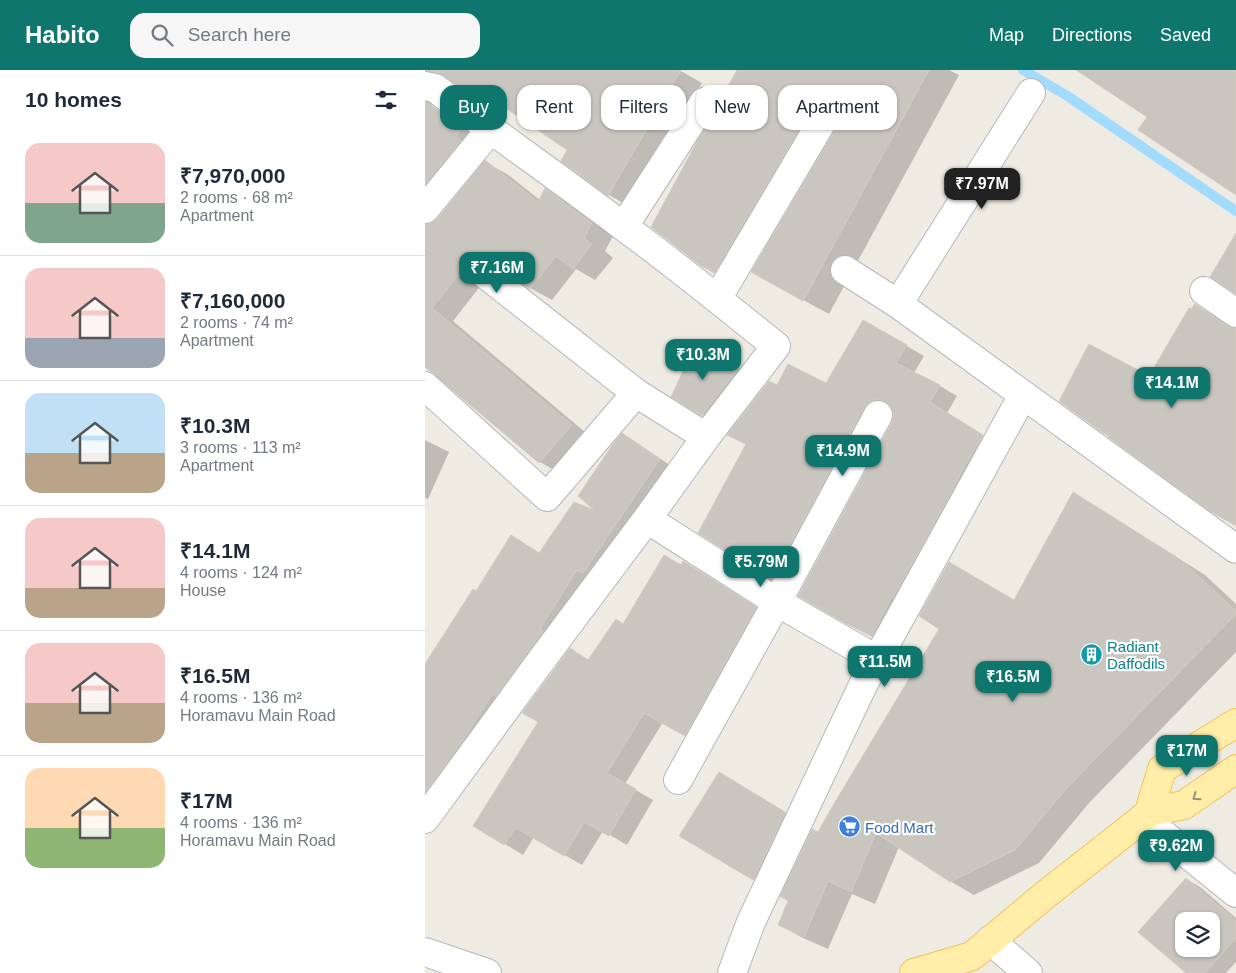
<!DOCTYPE html>
<meta charset="utf-8">
<style>
:root{--surface:#fff;--page:#f6f6f7;--text:#1f2937;--muted:#747a83;--line:#e0e1e3;--accent:#0f766e}
body{margin:0;font-family:Helvetica,sans-serif;background:var(--page);color:var(--text);height:100vh;display:flex;flex-direction:column;font-size:19px;white-space:nowrap}
*{box-sizing:border-box;margin:0}
p{font-size:16px;color:var(--muted)}
.icon{flex:none;width:28px;height:28px;fill:none;stroke:currentColor;stroke-width:2;stroke-linecap:round;stroke-linejoin:round}
.map{position:relative;flex:1;overflow:hidden}
.sheet{display:flex;flex-direction:column;background:var(--surface);width:425px}
.sheet>*{flex:none}
.guide{position:absolute;left:15px;top:15px;width:475px;height:45px;display:flex;gap:10px}
.fabs{position:absolute;left:750px;top:842px;display:grid;gap:10px}
.fabs a{display:grid;place-items:center;width:45px;height:45px;border-radius:10px;background:var(--surface);box-shadow:0 1px 4px #0004;font-size:25px}
.price{position:absolute;translate:-50% -42px;padding:0 11px;border-radius:10px;background:var(--accent);color:#fff;font-size:16px;line-height:32px;filter:drop-shadow(0 1px 2px #0008)}
.price::after{content:'';position:absolute;left:50%;top:30px;width:15px;height:11px;margin-left:-8px;background:inherit;clip-path:polygon(0 0,100% 0,50% 100%)}
.price.on{background:#222;color:#fff}
ul{padding:0;list-style:none}
li{display:flex;align-items:center;gap:15px;height:125px;padding:0 25px}
li+li{border-top:1px solid var(--line)}
li span{display:grid;place-items:center;flex:none;width:140px;height:100px;border-radius:15px;color:#555}
li>.icon{margin-inline-start:auto}
span .icon{width:60px;height:60px;fill:#fffc;stroke-width:1}
li b{font-size:21px}
h2{display:flex;justify-content:space-between;align-items:center;height:60px;padding:0 25px;font-size:21px}
.pill{padding:0 18px;border-radius:15px;background:var(--surface);box-shadow:0 1px 4px #0004;font-size:18px;line-height:45px}
.pill.on{background:var(--accent);color:#fff}
header{display:flex;align-items:center;gap:30px;box-sizing:border-box;height:70px;padding:0 25px;background:var(--accent);color:#fff}
header strong{font-size:24px}
nav{display:flex;gap:28px;margin-inline-start:auto;font-size:18px}
.search{width:350px;height:45px;background:var(--page);display:flex;align-items:center;gap:12px;box-sizing:border-box;padding:0 18px;border-radius:15px;color:var(--muted);font-size:19px}
main{display:flex;flex:1;min-height:0}
.map>svg:first-child{display:block}
</style>
<header>
<strong>Habito</strong>
<div class="search"><svg class="icon" aria-label="search" viewBox="0 0 24 24"><circle cx="10" cy="10" r="6"/><path d="M15 15l6 6"/></svg>Search here</div>
<nav><a>Map</a><a>Directions</a><a>Saved</a></nav>
</header>
<main>
<section class="sheet">
<h2>10 homes<svg class="icon" aria-label="filters" viewBox="0 0 24 24"><path d="M4 7h16M4 17h16"/><circle cx="9" cy="7" r="2"/><circle cx="15" cy="17" r="2"/></svg></h2>
<ul>
<li><span style="background:linear-gradient(#f6c9c9 60%,#7fa58c 0)"><svg class="icon" aria-label="home" viewBox="0 0 24 24"><path d="M3 11l9-7 9 7M6 9v11h12V9"/></svg></span><div><b>₹7,970,000</b><p>2 rooms · 68 m²</p><p>Apartment</p></div></li>
<li><span style="background:linear-gradient(#f6c9c9 70%,#9aa5b1 0)"><svg class="icon" aria-label="home" viewBox="0 0 24 24"><path d="M3 11l9-7 9 7M6 9v11h12V9"/></svg></span><div><b>₹7,160,000</b><p>2 rooms · 74 m²</p><p>Apartment</p></div></li>
<li><span style="background:linear-gradient(#bfe0f5 60%,#b9a48a 0)"><svg class="icon" aria-label="home" viewBox="0 0 24 24"><path d="M3 11l9-7 9 7M6 9v11h12V9"/></svg></span><div><b>₹10.3M</b><p>3 rooms · 113 m²</p><p>Apartment</p></div></li>
<li><span style="background:linear-gradient(#f6c9c9 70%,#b9a48a 0)"><svg class="icon" aria-label="home" viewBox="0 0 24 24"><path d="M3 11l9-7 9 7M6 9v11h12V9"/></svg></span><div><b>₹14.1M</b><p>4 rooms · 124 m²</p><p>House</p></div></li>
<li><span style="background:linear-gradient(#f6c9c9 60%,#b9a48a 0)"><svg class="icon" aria-label="home" viewBox="0 0 24 24"><path d="M3 11l9-7 9 7M6 9v11h12V9"/></svg></span><div><b>₹16.5M</b><p>4 rooms · 136 m²</p><p>Horamavu Main Road</p></div></li>
<li><span style="background:linear-gradient(#ffd9b3 60%,#8fb573 0)"><svg class="icon" aria-label="home" viewBox="0 0 24 24"><path d="M3 11l9-7 9 7M6 9v11h12V9"/></svg></span><div><b>₹17M</b><p>4 rooms · 136 m²</p><p>Horamavu Main Road</p></div></li>
</ul>
</section>
<div class="map">
<svg width="811" height="903" viewBox="0 0 811 903">
<rect width="100%" height="100%" fill="#eeebe3"/>
<path fill="#0003" fill-rule="evenodd" d="M0 0H254L277 13 205 137 184 125 137 91 144 79 78 35 74 41 53 29 33 14 26 12 17 13 6 25 7 35 8 37 25 47 57 71 6 149V154L13 150 60 92 82 104 115 130 121 120 142 132 188 166 180 181 188 188 170 210 151 199 127 230 105 218 74 193 67 195 57 214 28 251 167 368 136 404 115 392 0 295Z
M313 0H524L534 5 404 244 352 216 422 39 416 44 302 209 276 194 293 41Z
M770 235 790 246 811 261V454L724 307Z
M438 251 499 286 489 303 515 316 532 326 522 343 575 377 465 575 439 563 375 526 468 353 470 344 468 340 462 342 365 519 275 463 322 375 304 365 352 317 401 315Z
M270 280 314 299 327 307 292 353 248 326Z
M197 365 216 376 254 401 31 716 0 697V596L52 523 115 484 174 444Z
M0 370 24 382 3 429 0 428Z
M672 437 780 505 811 534V582L664 733 614 793 549 825 525 811 474 777 450 834 427 824 403 879 378 868 354 855 394 764 590 532Z
M257 496 277 503 348 548 278 675 238 652 200 714 228 730 202 775 178 761 157 795 109 767 98 785 49 755 114 652 145 580 164 591Z
M314 715 380 755 349 821 256 766Z
M761 809 775 817 811 848V892L801 903H763L715 862ZM759 851H786V879H759Z"/>
<g fill="none" stroke-linecap="round" stroke-linejoin="round">
<path stroke="#a3dbff" stroke-width="10" d="M598 0 641 25 811 141"/>
</g>
<path fill="#c9c6c0" stroke="#d3cdc1" fill-rule="evenodd" d="M0 0H256L183 126 136 91 142 80 57 22 52 30 19 5 13 3Z
M312 0H504L378 231 326 202 418 46 421 39 419 31 412 24 405 22 398 24 392 30 289 203 275 195 226 157 275 66 292 40 294 32Z
M651 0H811V125L713 60 722 47Z
M0 32 3 33 37 57 31 67 36 71 0 114Z
M60 90 113 132 120 118 167 153 159 168 167 174 148 199 131 186 105 219 54 180 52 182 45 183 39 187 36 194V202L7 238 147 355 114 393 0 297V154L6 153 12 149Z
M811 163V224L785 207Z
M770 234 802 256 811 258V456L783 440 683 367 684 366 678 363 634 331 664 274 724 306 764 238 766 239Z
M438 250 482 275 471 293 515 315 505 332 558 365 542 393H541L520 435 467 529 466 528 447 566 420 553 373 526 467 352 469 344 466 336 461 332 452 329 444 332 439 338 346 510 273 463 321 374 302 365 344 311 352 315 363 294 401 313Z
M269 278 314 298 277 346 246 327Z
M197 363 235 389 158 503 152 500 115 559 118 561 71 626 67 624 36 674 0 723V594L48 519 51 521 86 465 114 483 149 432 169 440 153 426 188 374Z
M648 422 756 490 811 541V544L640 720 590 780 525 812 451 763 426 822 403 811 379 867 353 855 363 831 355 826 387 759 393 762 410 732 514 559 494 546 524 492 589 530Z
M239 485 256 495 258 491 331 537 260 666 219 643 182 703 211 719 184 766 159 752 139 786 91 758 79 775 48 756 113 652 97 643 145 578 163 590 191 549 198 554Z
M294 702 360 742V744L328 810 254 766Z
M761 808 811 851V868L780 903H761L713 862ZM759 851H786V879H759Z"/>
<g fill="none" stroke-linecap="round" stroke-linejoin="round">
<defs>
<path id="minor" d="M0 16 10 18C72 65 137 110 199 157 251 195 301 236 351 276L281 367 222 449 112 596 0 749
M0 139 65 60
M199 156 279 32
M420 200 473 234 811 479
M779 221 811 243
M292 229 405 38
M473 234 606 23
M0 316 122 427 211 323 51 197
M211 323 281 367
M222 449 352 532 451 589
M253 710 352 532 453 345
M718 748 811 823
M565 870 603 903
M0 882 62 903
M307 903 326 852 438 615 598 325"/>
<path id="major" d="M724 742 737 699 811 653
M489 903 547 886 620 825 718 748 724 742 759 735 811 699"/>
</defs>
<use href="#minor" stroke="#b4b7bb" stroke-width="30"/>
<use href="#major" stroke="#f4c157" stroke-width="30"/>
<use href="#minor" stroke="#fff" stroke-width="28"/>
<use href="#major" stroke="#ffeda8" stroke-width="28"/>
</g>
<defs><path id="oneway-chevron" d="M-2-3.5L2.5 0L-2 3.5" fill="none" stroke-width="1.6" stroke-linecap="round" stroke-linejoin="round" transform="scale(1.25)"/></defs>
<use stroke="#94917c" href="#oneway-chevron" transform="translate(771 727) rotate(145)"/>
<defs>
<symbol id="building-disc" viewBox="-11 -11 22 22"><circle r="9.5" fill="#0f9aa8" stroke="#fff"/><path d="M-4-6H4V6H1V3H-1V6H-4ZM-2.5-4.3h1.7v1.8h-1.7ZM.8-4.3h1.7v1.8H.8ZM-2.5-1h1.7V.8h-1.7ZM.8-1h1.7V.8H.8Z" fill="#fff"/></symbol>
<symbol id="supermarket-disc" viewBox="-11 -11 22 22"><circle r="9.5" fill="#3f7fe0" stroke="#fff"/><path d="M-6-5.5h2.5l.6 2H6L4.5 2H-2.5L-4.4-4H-6ZM-1.5 3.2a1.3 1.3 0 1 0 .1 0ZM3 3.2a1.3 1.3 0 1 0 .1 0Z" fill="#fff"/></symbol>
</defs>
<g fill-rule="evenodd">
<use href="#building-disc" x="654" y="572" width="25" height="25"/>
<use href="#supermarket-disc" x="412" y="744" width="25" height="25"/>
</g>
<g text-anchor="middle" dominant-baseline="central" stroke-width="4.5" stroke-linejoin="round" paint-order="stroke">
<g font-size="15" fill="#0d838f" stroke="#fff" text-anchor="start">
<text x="682" y="576">Radiant<tspan x="682" dy="17">Daffodils</tspan></text>
</g>
<g font-size="15" fill="#366cbe" stroke="#fff" text-anchor="start">
<text x="440" y="757">Food Mart</text>
</g>
</g>
</svg>
<div class="fabs">
<a><svg class="icon" aria-label="layers" viewBox="0 0 24 24"><path d="M12 4l9 5-9 5-9-5zM3 14l9 5 9-5"/></svg></a>
</div>
<b class="price on" style="left:557px;top:140px">₹7.97M</b>
<b class="price" style="left:72px;top:224px">₹7.16M</b>
<b class="price" style="left:278px;top:311px">₹10.3M</b>
<b class="price" style="left:747px;top:339px">₹14.1M</b>
<b class="price" style="left:418px;top:407px">₹14.9M</b>
<b class="price" style="left:336px;top:518px">₹5.79M</b>
<b class="price" style="left:460px;top:618px">₹11.5M</b>
<b class="price" style="left:588px;top:633px">₹16.5M</b>
<b class="price" style="left:762px;top:707px">₹17M</b>
<b class="price" style="left:751px;top:802px">₹9.62M</b>
<div class="guide">
<a class="pill on">Buy</a>
<a class="pill">Rent</a>
<a class="pill">Filters</a>
<a class="pill">New</a>
<a class="pill">Apartment</a>
</div>
</div>
</main>
